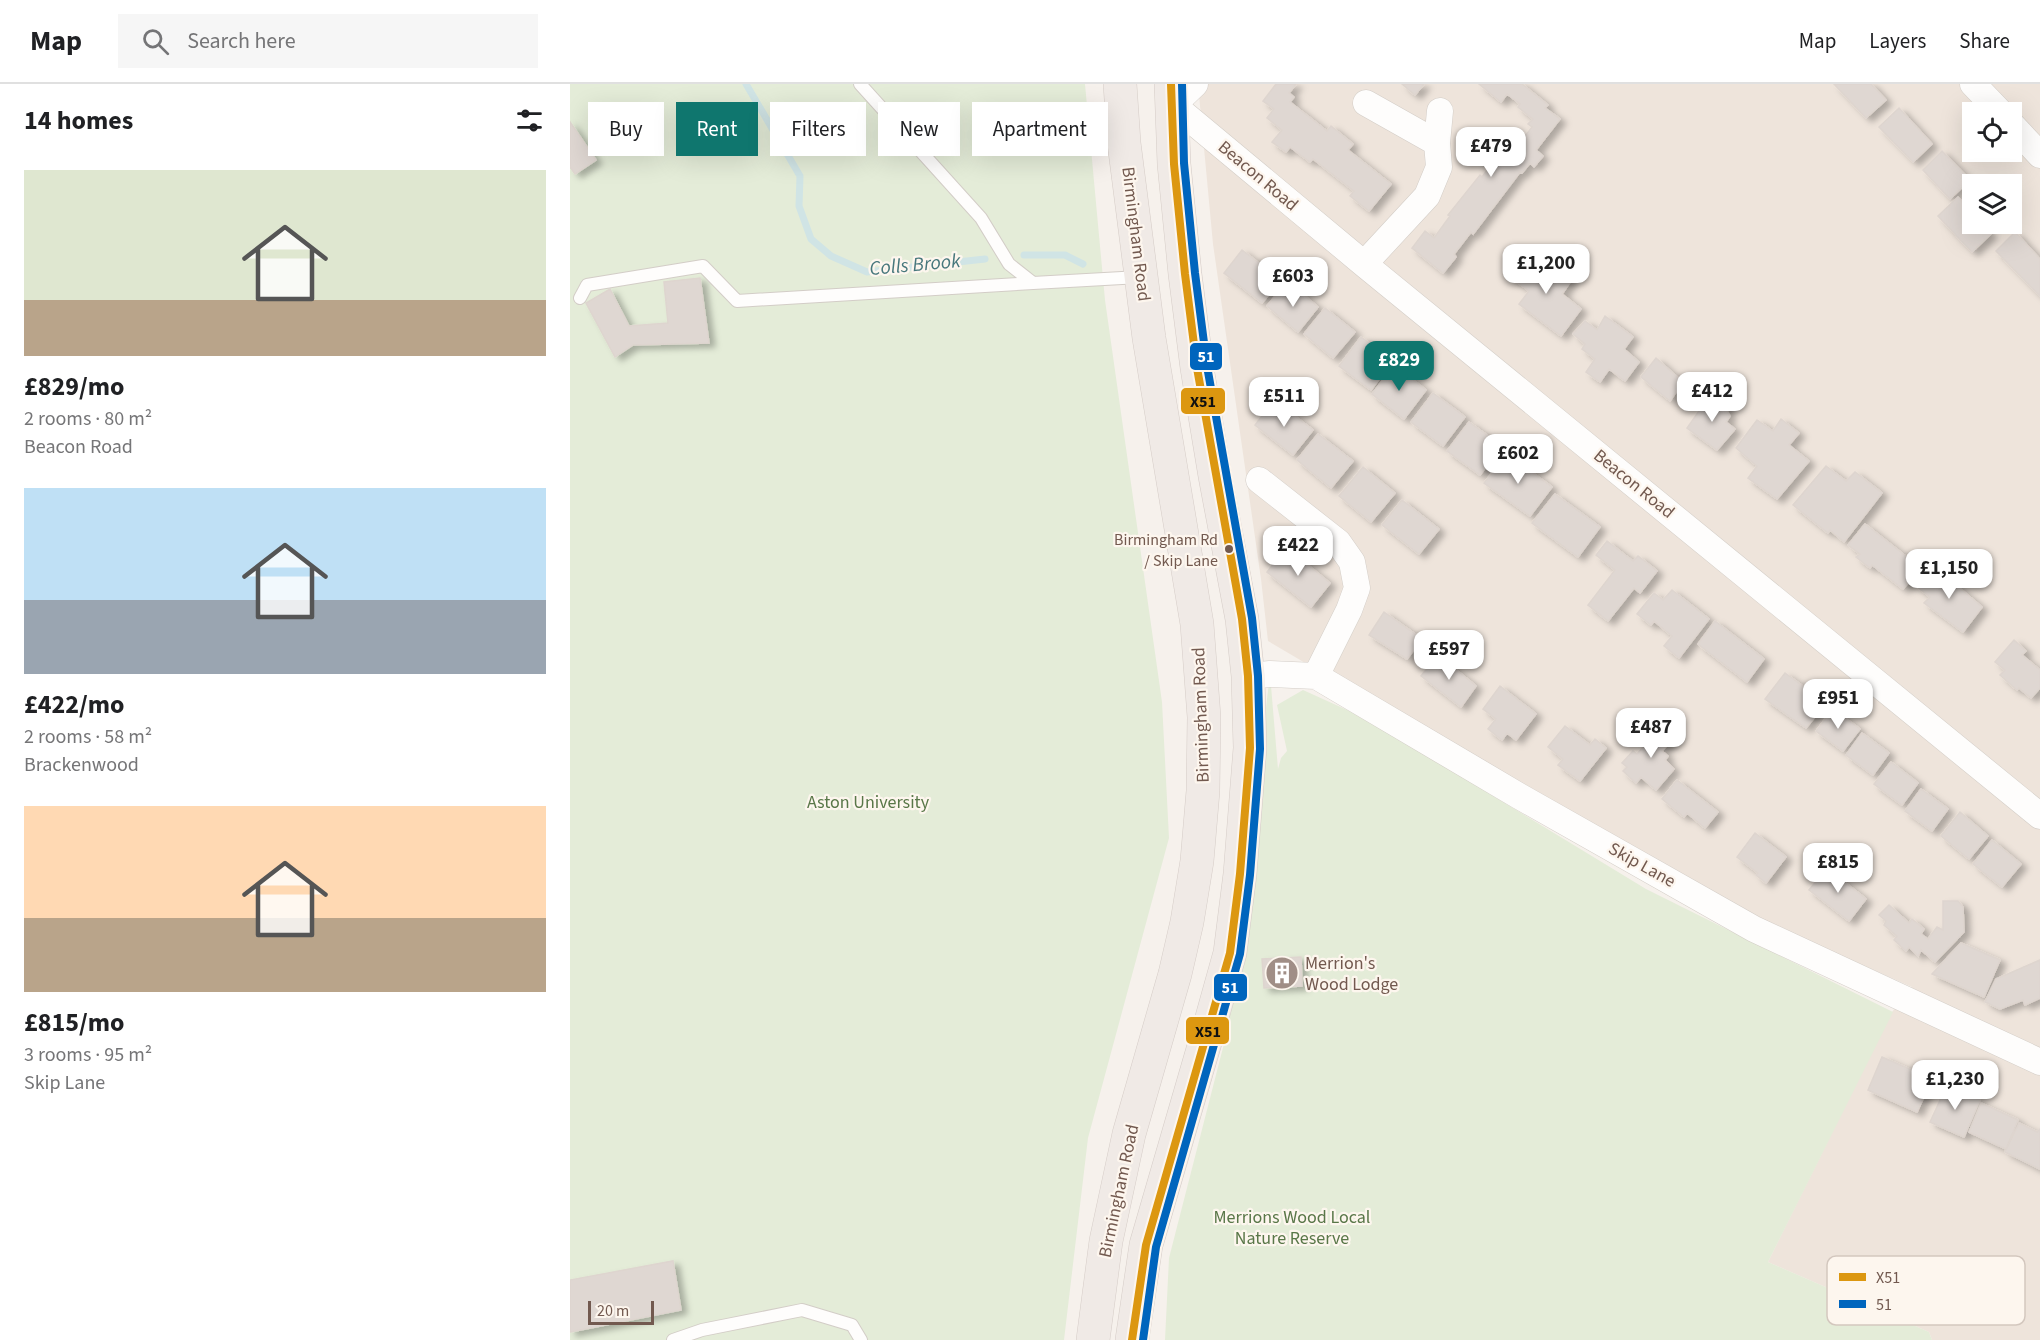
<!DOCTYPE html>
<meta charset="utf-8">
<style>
:root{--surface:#fff;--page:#f6f6f6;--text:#202124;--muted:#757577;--line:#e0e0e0;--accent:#0f766e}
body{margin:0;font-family:"Source Sans 3",sans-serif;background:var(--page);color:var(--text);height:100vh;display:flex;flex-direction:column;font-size:22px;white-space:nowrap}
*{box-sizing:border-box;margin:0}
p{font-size:20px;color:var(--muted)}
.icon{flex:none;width:33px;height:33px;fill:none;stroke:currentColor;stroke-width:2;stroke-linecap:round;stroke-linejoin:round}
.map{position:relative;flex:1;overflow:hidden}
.side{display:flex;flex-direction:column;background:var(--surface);width:570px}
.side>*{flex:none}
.hud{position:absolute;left:18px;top:18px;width:570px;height:54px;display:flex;gap:12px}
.tools{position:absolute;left:1392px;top:18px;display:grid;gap:12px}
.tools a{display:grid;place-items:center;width:60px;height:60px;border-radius:0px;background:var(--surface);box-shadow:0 6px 24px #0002;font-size:30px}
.scale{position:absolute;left:18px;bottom:15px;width:66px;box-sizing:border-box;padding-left:6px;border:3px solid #72594f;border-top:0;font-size:16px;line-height:21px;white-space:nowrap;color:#72594f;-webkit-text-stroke:4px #fdf6ee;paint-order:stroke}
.price{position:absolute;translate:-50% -51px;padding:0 14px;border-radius:12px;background:#fff;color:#222;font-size:20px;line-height:39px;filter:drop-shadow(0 2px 3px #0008)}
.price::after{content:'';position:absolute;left:50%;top:36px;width:18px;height:14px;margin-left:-9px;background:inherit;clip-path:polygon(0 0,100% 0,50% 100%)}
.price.current{background:var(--accent);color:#fff}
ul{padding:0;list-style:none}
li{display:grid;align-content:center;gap:12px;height:318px;padding:0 24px}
li span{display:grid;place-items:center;height:186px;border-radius:0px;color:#555}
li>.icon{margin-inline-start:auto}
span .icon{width:108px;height:108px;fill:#fffc;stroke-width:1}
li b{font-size:26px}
h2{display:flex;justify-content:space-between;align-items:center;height:72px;padding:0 24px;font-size:26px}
.chip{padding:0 21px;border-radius:0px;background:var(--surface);box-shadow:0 6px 24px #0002;font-size:21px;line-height:54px}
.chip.current{background:var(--accent);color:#fff}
header{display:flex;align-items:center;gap:36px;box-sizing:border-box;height:84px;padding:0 30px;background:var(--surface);border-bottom:2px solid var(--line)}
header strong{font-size:28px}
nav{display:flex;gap:33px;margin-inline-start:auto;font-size:21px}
.search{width:420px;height:54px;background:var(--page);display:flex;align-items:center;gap:15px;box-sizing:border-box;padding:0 21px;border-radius:0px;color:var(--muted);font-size:22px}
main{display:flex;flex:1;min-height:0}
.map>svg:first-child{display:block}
</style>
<header>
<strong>Map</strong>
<div class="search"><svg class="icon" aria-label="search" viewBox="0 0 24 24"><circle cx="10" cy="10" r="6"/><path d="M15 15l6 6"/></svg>Search here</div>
<nav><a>Map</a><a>Layers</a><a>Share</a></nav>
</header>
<main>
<section class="side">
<h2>14 homes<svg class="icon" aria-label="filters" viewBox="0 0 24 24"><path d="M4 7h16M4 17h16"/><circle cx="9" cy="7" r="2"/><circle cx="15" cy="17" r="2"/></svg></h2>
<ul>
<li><span style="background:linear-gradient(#dfe7d0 70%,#b9a48a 0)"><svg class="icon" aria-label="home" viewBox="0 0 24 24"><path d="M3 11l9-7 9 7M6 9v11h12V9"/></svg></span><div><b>£829/mo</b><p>2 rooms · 80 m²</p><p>Beacon Road</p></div></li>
<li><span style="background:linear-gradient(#bfe0f5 60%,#9aa5b1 0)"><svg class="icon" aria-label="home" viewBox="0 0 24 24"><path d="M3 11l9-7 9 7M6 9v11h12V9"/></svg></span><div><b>£422/mo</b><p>2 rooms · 58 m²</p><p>Brackenwood</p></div></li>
<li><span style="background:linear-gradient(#ffd9b3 60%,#b9a48a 0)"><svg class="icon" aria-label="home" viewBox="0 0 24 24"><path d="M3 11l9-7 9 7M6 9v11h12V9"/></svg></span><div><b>£815/mo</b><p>3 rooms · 95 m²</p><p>Skip Lane</p></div></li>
</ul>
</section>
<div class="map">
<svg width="1470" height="1256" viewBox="0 0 1470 1256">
<defs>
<filter id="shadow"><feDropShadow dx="6" dy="4" stdDeviation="3" flood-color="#0004"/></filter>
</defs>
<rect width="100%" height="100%" fill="#f6f1ec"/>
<path fill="#eee4db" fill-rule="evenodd" d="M628 0H1470V1256H1362L1359 1248 1198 1178 1322 928 1342 903 1193 837 951 706 698 557 691 495 643 160ZM1402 28H1442V68H1402ZM1402 100H1442V140H1402Z"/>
<path fill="#e4ecd8" d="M0 0H515L535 216 592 618 599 754 518 1054 494 1256H0Z
M700 590 708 685 711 674 717 667 707 621 733 606 797 635 1076 805 1323 928 1198 1178 1359 1248 1362 1256H595L599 1174 657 948Z"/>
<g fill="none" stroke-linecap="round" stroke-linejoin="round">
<path stroke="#d0e4e5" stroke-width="7" d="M176 0 230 92 229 122 241 155 261 172 297 188 415 175
M454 171H495L513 180"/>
</g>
<path fill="#dfd7d2" stroke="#ded5cf" stroke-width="1.5" filter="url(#shadow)" d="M706 0H726L719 9 724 13 720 18 757 47 761 42 783 60 778 66 821 100 799 127 780 112 784 107 743 75 740 78 720 63 716 68 702 58 712 46 697 34 704 25 693 17Z
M832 0H854L845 11Z
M909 0H952L978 21 975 24 990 35 966 66 973 72 964 83 960 79 952 89 950 88 903 150 901 148 884 170 886 173 873 189 842 164 855 147 864 154 880 132 878 131 910 91 912 93 945 48 953 55 962 43 958 40 963 35 948 23 950 20 937 10 931 18Z
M1264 0H1301L1316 16 1296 34Z
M1329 24 1362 60 1343 78 1309 43Z
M0 38 26 76 5 90 0 83Z
M1372 67 1400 96 1380 115 1353 86Z
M1388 113 1402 130V140H1412L1421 150 1402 168 1368 132Z
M1445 148 1470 175V212L1426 167Z
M672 166 711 196 692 219 654 189Z
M956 172 977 188 982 181 1001 197 992 210 1011 225 991 252 949 220 959 207 940 193Z
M130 194 139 259 63 261 45 273 16 219 40 205 59 242 98 239 94 198Z
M712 204 722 212 728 206 748 223 728 248 697 222Z
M755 224 785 248 763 274 734 250Z
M1035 232 1063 253 1054 265 1069 278 1055 297 1039 285 1030 298 1016 288 1025 275 1012 265 1015 260 1003 250 1015 237 1027 246Z
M791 253 823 277 801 306 769 282Z
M1086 274 1113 298 1100 317 1071 293Z
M824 281 856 306 834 335 802 310Z
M863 309 895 333 873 362 841 338Z
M1141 310 1158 321 1156 325 1160 332 1156 338 1165 345 1147 366 1117 344Z
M704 316 743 346 723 371 685 341Z
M1211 335 1229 349 1219 361 1239 377 1207 415 1178 394 1187 382 1166 364 1187 336 1203 347Z
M899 338 932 362 910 391 877 367Z
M748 350 783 377 761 404 727 376Z
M937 370 982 403 960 432 914 399Z
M1256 382 1276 397 1285 388 1312 409 1274 458 1260 446 1258 449 1223 421Z
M793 383 825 409 801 438 769 412Z
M985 410 1030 443 1008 473 962 439Z
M832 416 869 445 849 470 812 441Z
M1295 440 1351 484 1333 505 1302 481 1300 484 1286 473 1290 470 1278 461Z
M1037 457 1063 477 1068 472 1087 487 1070 509 1064 504 1038 537 1018 521 1045 486 1026 471Z
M716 463 760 499 741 523 697 488Z
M1365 483 1412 523 1393 548 1354 519 1360 513 1347 503Z
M1102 506 1139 535 1109 574 1094 562 1102 552 1084 537 1081 541 1067 530 1084 509 1093 516Z
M814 528 852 555 837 575 799 551Z
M1145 537 1194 575 1177 598 1128 560Z
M1444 556 1456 567 1452 571 1470 586V604L1461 614 1449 604 1447 606 1430 591 1435 586 1425 578Z
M868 571 906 602 891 623 851 592Z
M1215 589 1256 619 1236 644 1195 615Z
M930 602 966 630 946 656 937 649 932 656 918 645 926 635 913 625Z
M1263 625 1290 645 1273 667 1246 647Z
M1094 640 1107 650 1092 667 1098 672 1095 676 1104 685 1086 706 1071 693 1066 699 1053 687 1057 683 1052 679 1063 667 1067 670 1073 663 1070 660 1080 647 1084 651Z
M995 642 1020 661 1025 655 1036 664 1010 697 988 681 993 675 978 663Z
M1292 649 1319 669 1303 691 1276 671Z
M1321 678 1348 699 1332 721 1304 700Z
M1107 696 1148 728 1135 744 1117 729 1114 733 1092 715Z
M1351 705 1378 725 1362 747 1335 727Z
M1390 728 1418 752 1399 775 1371 752Z
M1185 749 1216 773 1196 799 1186 791 1188 789 1167 773Z
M1422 756 1451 780 1432 803 1403 780Z
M1257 784 1296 815 1279 837 1239 806Z
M1373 817H1388L1393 823 1394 848 1365 878 1351 866 1348 872 1339 863 1336 867 1324 856 1327 852 1314 841 1316 837 1309 831 1319 821 1339 839 1342 835 1354 845 1351 850 1358 855 1367 843 1373 846Z
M1391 859 1430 876 1414 913 1362 890Z
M731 873 732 902 694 904 692 875Z
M1470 876V914L1455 921 1453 916 1430 925 1415 918 1426 895Z
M1312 973 1362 995 1347 1028 1298 1006Z
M1377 1001 1410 1016 1394 1053 1360 1038Z
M1411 1019 1448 1036 1436 1065 1399 1048Z
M1449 1039 1467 1048 1470 1045V1085L1435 1068Z
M103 1177 111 1226 0 1248V1196Z"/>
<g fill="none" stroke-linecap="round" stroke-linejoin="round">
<defs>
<path id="service" d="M290 0 411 134 439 180 463 199 570 193
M10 214 17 201 133 182 167 217 463 199
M103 1256 132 1246 232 1226 282 1241 291 1256"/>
<path id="minor" d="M625 0 603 21 794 180 1470 732
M1403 0 1430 28
M796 19 867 59
M1442 41 1470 71
M794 180 857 112 869 83 867 59 870 27
M689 396 768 458 782 478 787 504 779 526 746 592
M678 592 700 590 746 592 949 712 1184 845 1470 978"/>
<path id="trunk" d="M523 1256 536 1157 559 1050 605 890 617 838 627 777 633 707 634 633 627 540 579 254 554 59 550 0
M562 1256 576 1161 636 955 660 869 670 790 680 664 678 592 672 535 645 392 627 284 615 190 604 80 601 0"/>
</defs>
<use href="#service" stroke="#d3cdc7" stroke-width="14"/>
<use href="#minor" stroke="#d3cdc7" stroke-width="27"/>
<use href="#trunk" stroke="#d5ccc7" stroke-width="34"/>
<use href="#service" stroke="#fefdfc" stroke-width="12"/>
<use href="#minor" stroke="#fefdfc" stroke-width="26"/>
<use href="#trunk" stroke="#f0eae6" stroke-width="33"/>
<defs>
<path id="bus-1" d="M562 1256 576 1161 660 869 670 790 680 664 678 592 672 535 627 284 615 190 604 80 601 0"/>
<path id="bus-2" d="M573 1256 586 1163 670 870 680 791 690 665 688 592 682 534 637 282 625 189 614 79 612 0"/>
</defs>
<use href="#bus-1" stroke="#fdf6ee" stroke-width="12"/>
<use href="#bus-2" stroke="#fdf6ee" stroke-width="12"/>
<use href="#bus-1" stroke="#dc9710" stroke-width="8"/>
<use href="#bus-2" stroke="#0065bd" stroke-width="8"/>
</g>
<defs>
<symbol id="building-disc" viewBox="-11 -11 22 22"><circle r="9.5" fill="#a08e86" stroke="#fdf6ee"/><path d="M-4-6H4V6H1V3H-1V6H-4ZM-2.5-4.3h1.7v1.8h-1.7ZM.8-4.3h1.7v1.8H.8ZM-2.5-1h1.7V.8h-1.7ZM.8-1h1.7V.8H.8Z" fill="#fff"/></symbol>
</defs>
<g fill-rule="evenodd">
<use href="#building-disc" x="693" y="870" width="38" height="38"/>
</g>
<circle fill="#72594f" stroke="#fdf6ee" stroke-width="2" cx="659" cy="465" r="5"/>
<g text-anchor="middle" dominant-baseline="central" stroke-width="4.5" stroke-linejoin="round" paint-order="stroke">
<g font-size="16" fill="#72594f" stroke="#fdf6ee" text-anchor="end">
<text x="648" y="456">Birmingham Rd<tspan x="648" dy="21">/ Skip Lane</tspan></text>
</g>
<g font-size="18" fill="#72594f" stroke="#fdf6ee">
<text transform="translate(688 92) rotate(40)">Beacon Road</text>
<text transform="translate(566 150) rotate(83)">Birmingham Road</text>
<text transform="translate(1064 400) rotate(39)">Beacon Road</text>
<text transform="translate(631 631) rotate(-92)">Birmingham Road</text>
<text transform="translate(1072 781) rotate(29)">Skip Lane</text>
<text transform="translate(549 1107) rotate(-78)">Birmingham Road</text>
</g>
<g font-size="18" fill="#597748" stroke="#fdf6ee">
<text x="298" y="718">Aston University</text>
<text x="722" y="1133">Merrions Wood Local<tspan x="722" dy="21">Nature Reserve</tspan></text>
</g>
<g font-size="18" fill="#72594f" stroke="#fdf6ee" text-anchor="start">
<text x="735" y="879">Merrion's<tspan x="735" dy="21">Wood Lodge</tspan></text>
</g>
<g font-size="20" font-style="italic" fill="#47777c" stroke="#fdf6ee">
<text transform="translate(345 181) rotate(-5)">Colls Brook</text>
</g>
</g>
<rect x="1257" y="1172" width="198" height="69" rx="9" fill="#fdf6ee" stroke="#d3c7be" stroke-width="1.5"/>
<rect x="1269" y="1189" width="27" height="8" fill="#dc9710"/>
<rect x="1269" y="1216" width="27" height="8" fill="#0065bd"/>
<g font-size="16" fill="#72594f">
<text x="1306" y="1199">X51</text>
<text x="1306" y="1226">51</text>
</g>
<g stroke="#fdf6ee" stroke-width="2">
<rect x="619" y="258" width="34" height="29" rx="6" fill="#0065bd"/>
<rect x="610" y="303" width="46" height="28" rx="6" fill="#dc9710"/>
<rect x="643" y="889" width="35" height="29" rx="6" fill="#0065bd"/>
<rect x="615" y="932" width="45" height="29" rx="6" fill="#dc9710"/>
</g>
<g font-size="16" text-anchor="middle" font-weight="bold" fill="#fff">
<text x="636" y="278">51</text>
<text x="660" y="909">51</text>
</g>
<g font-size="16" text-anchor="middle" font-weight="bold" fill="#111">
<text x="633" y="323">X51</text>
<text x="638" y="953">X51</text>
</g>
</svg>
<div class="tools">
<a><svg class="icon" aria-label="locate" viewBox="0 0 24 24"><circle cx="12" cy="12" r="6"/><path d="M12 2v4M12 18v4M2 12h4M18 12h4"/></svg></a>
<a><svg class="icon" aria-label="layers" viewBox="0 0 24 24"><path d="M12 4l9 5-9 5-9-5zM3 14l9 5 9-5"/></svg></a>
</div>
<div class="scale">20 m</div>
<b class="price" style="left:921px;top:94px">£479</b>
<b class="price" style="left:976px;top:211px">£1,200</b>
<b class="price" style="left:723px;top:224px">£603</b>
<b class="price current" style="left:829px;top:308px">£829</b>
<b class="price" style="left:1142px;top:339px">£412</b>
<b class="price" style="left:714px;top:344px">£511</b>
<b class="price" style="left:948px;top:401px">£602</b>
<b class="price" style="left:728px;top:493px">£422</b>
<b class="price" style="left:1379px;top:516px">£1,150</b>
<b class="price" style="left:879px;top:597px">£597</b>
<b class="price" style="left:1268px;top:646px">£951</b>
<b class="price" style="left:1081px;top:675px">£487</b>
<b class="price" style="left:1268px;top:810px">£815</b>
<b class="price" style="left:1385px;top:1027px">£1,230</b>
<div class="hud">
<a class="chip">Buy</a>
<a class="chip current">Rent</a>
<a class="chip">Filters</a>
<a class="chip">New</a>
<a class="chip">Apartment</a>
</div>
</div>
</main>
